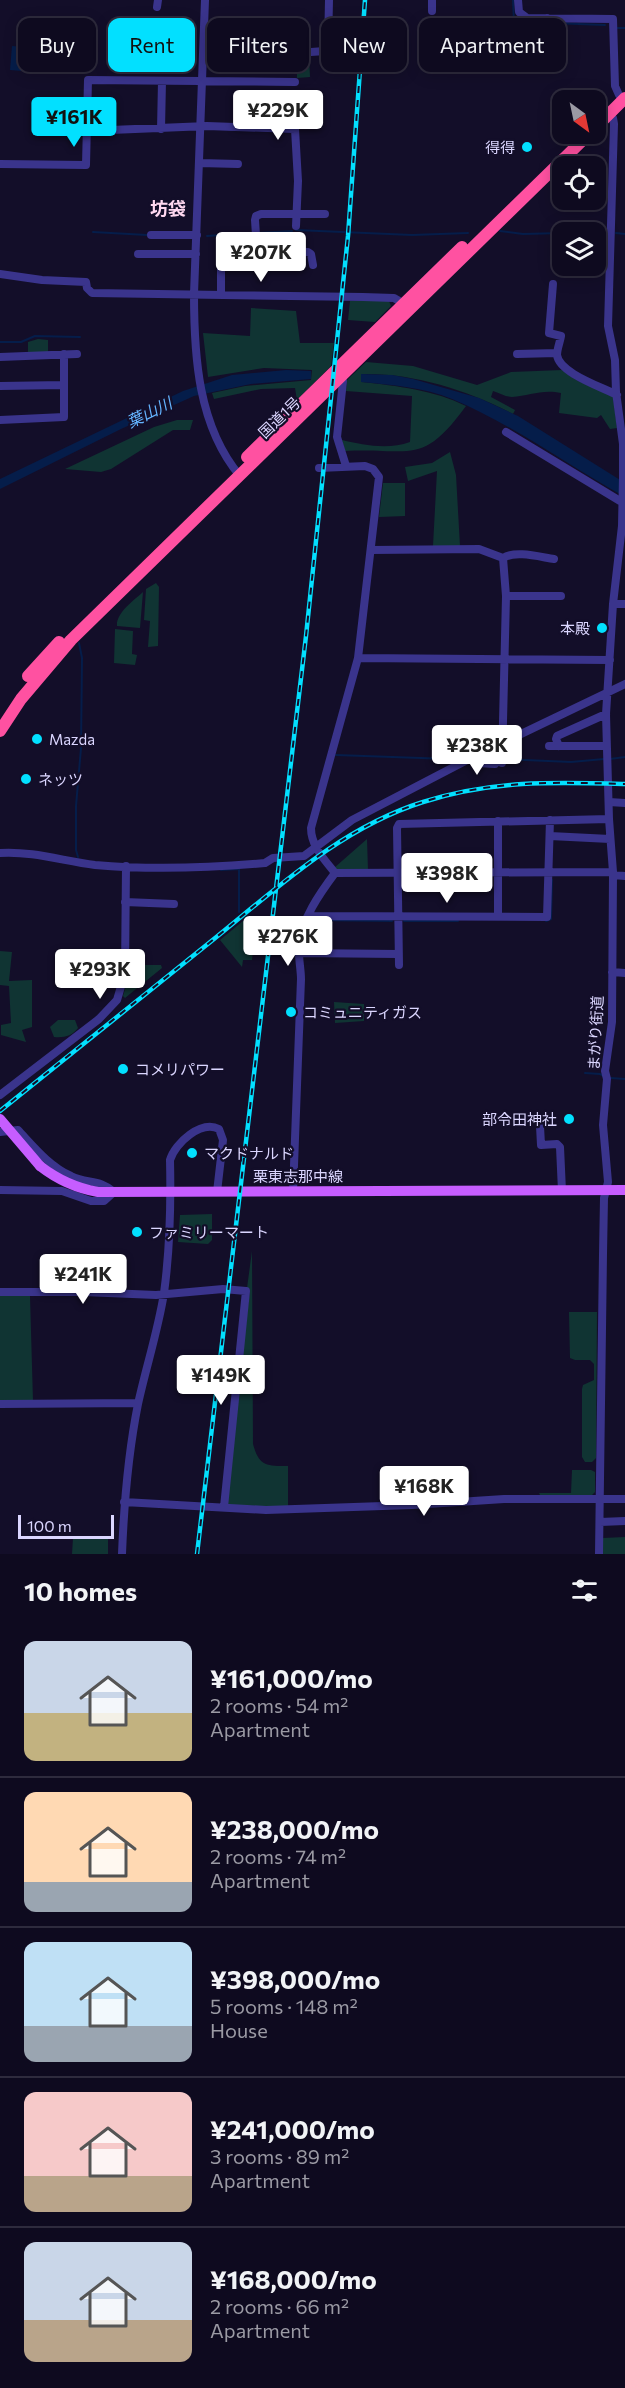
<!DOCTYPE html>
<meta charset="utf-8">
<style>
:root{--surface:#0e0a1f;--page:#171328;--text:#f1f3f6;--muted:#9b9aa4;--line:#2e2b3d;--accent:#02e0ff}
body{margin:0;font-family:Commissioner,"Noto Sans JP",sans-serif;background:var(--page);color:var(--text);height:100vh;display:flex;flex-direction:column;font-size:22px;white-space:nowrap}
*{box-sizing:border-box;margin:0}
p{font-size:20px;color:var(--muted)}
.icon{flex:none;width:33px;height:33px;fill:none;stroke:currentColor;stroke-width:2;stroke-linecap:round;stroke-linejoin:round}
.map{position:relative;height:1554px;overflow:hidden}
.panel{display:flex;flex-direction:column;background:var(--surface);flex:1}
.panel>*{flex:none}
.top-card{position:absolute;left:18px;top:18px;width:590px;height:54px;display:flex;gap:12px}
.needle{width:39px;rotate:147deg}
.tools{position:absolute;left:552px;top:90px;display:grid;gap:12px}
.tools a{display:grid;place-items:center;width:54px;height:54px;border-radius:12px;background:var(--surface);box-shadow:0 3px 15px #0003,0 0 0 2px var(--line);font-size:30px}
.scale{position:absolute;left:18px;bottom:15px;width:96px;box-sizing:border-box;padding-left:6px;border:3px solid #dbd6ff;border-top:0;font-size:16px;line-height:21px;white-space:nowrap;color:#dbd6ff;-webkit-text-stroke:4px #130e29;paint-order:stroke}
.price{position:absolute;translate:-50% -51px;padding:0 14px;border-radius:6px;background:#fff;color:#222;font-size:20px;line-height:39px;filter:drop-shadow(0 2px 3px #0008)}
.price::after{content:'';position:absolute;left:50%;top:36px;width:18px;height:14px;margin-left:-9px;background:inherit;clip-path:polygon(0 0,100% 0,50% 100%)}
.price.current{background:var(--accent);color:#111}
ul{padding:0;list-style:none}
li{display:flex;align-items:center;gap:18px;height:150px;padding:0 24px}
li+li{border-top:2px solid var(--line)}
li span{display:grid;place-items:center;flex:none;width:168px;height:120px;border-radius:12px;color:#555}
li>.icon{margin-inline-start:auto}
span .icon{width:72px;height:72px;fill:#fffc;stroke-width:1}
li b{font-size:26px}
h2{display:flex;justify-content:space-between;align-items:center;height:72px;padding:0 24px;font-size:26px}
.chip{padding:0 21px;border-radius:12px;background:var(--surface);box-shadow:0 3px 15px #0003,0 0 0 2px var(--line);font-size:21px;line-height:54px}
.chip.current{background:var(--accent);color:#111}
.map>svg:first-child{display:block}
</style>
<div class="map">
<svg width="625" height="1554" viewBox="0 0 625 1554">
<rect width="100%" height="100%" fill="#130e29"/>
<path fill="#103433" d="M309 56 310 77 297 78V57Z
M350 301H389L391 306 375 322 348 320Z
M251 308 296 311 300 343H334L331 366 297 400 295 388 261 389 214 399 212 393 245 386 311 380 312 370 264 368 208 377 203 333 250 336Z
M38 339 48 340V352L28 354V342Z
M366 362 413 366 477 385 511 372 562 370 578 381 613 396 617 428 610 429 601 415 597 418 559 413 561 393C542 389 529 396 512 397 506 397 499 393 493 391L491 397 515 410 513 414C467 390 414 373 362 374V382C397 386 434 390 466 406 421 468 410 447 345 451L342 440C363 445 388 450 410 442L412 396 346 391 347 380Z
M177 420H193L190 430H173L111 469 101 472 65 469 154 427Z
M450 452 456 475 460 546H433L437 471 408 481 405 467 432 463Z
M383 483H405V516L379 517Z
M156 583 159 587 158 646 148 647 150 621 144 620 146 589Z
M143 592 140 628 117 626C116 613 133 601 143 592Z
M115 629 133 631 132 654 137 655 135 665 114 663Z
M367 839 368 870 338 871 334 868Z
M243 921 256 923 252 960H243L242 967 220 940Z
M0 951 12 952 9 981 32 980V1027L22 1030 26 1042 1 1035V1025L11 1023 9 986 0 985Z
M128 965H161L162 968 125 998 123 996 127 982Z
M334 1002 364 1004V1021L335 1023Z
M58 1020H75L78 1028C72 1036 64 1038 54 1037L50 1027Z
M212 1214V1240L208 1244 178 1242 180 1215Z
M252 1251 253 1444C259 1466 266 1466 288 1466V1507L227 1505 225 1502 250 1289 247 1288Z
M0 1296H30L33 1401 0 1400Z
M569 1312H597L596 1458 592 1462H585L582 1457V1389L583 1385 594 1380V1364L590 1360H575L570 1358Z
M572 1470H591L595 1472V1492L590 1497 540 1495 539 1493H571Z
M625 1537V1554H602L603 1538Z
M73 1538H108V1554H72Z"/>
<path fill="#051d4a" d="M12 46 23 47 22 71 10 70Z
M286 370 311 371V379L251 384 194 396 121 429 0 489V479L183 391 232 375Z
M361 374 392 375 413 379 479 398 518 416 625 483V497C567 465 514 425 452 399 424 387 391 385 361 382Z"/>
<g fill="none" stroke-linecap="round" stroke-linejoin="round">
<path stroke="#051d4a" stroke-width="2" d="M513 0 514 23
M553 23 605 25
M617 28H625
M296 230 412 235 468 233
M500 231 523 234 562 233
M93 232 147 235
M258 233 292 231
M596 233H606
M616 233 625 234
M207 236 251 233
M0 342H21L35 336 80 337
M336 755 449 759 475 749
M484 757 499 759
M505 759 571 762 604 759
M610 759 625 757
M78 857 76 850V806L81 748 82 658 79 643
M221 870 239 869V912
M312 920 392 921
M246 921H266
M404 921H458
M546 921 551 919 552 880
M585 1073 600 1074 603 1076
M611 1078 625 1079"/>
<path stroke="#3a348c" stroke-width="8" d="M205 0 194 294C194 356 198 426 240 476
M518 0 519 12 527 18 613 19 615 86 619 95
M157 7 158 0
M432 11V0
M53 51 86 48
M297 53 325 51 328 48 329 0
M546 60 547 18
M609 114 613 118 614 124 608 326 615 360 616 392 623 444V477L622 526 613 604 606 714 609 819 613 872
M161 129 162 81
M295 129 296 99
M87 131 207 126 295 129 298 181 296 226
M200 163 238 164
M0 164 86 165 88 80 295 82
M151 235H197
M138 254H196
M313 265 311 254 308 252 257 251 255 220 256 216 261 214H325
M0 274 42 280 86 282 87 288 92 293 363 297 394 298 406 305
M553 284 549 333 561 336C560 342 557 349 557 355 559 373 602 387 617 395
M221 295V257H227
M517 354 557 353
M0 357 77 354
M341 377 343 381 337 437 346 466
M0 386 64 385
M0 420 64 417V354
M506 432 625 504
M319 468 365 466 373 469 379 477 358 658 311 828C311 846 324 859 335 873
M371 550 479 549 503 558C515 550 540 557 554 559
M506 596H561
M613 604H625
M358 658 610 660
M446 735H480L485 752
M549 746H606
M559 746 556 739 557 736 606 714
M473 757 478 763 495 764
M502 763 506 596 503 558
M609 802 625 803
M550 836 610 839
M0 853C33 851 63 861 95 865 151 870 209 868 265 863L273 858 304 856 352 820 473 757 625 684
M335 873 613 872V875L625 876
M125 902 174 904
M309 916 547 917 550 820
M498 916V821
M299 953 398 954
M399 965 397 828 399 824 609 819
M612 972 625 973
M0 1095 99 1019 117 1000 125 973 126 866
M540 1126 541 1145 557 1144 560 1147 562 1191
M0 1132 18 1130C34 1147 49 1166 71 1176 87 1184 100 1179 114 1192L104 1201H91L62 1191 0 1190
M293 1192 301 979C301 969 298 956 299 946 301 920 320 893 335 873
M0 1292H84L156 1295 223 1289 246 1291 224 1507
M0 1404 138 1403
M124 1502 266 1510 412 1505 504 1499H625
M600 1522 625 1521
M122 1554C124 1503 128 1454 138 1404 146 1367 158 1331 164 1293 170 1249 171 1204 170 1160 175 1143 201 1120 219 1129L223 1140 217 1192
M599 1554 603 1254 604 1198 608 1182 603 1125 607 1079 605 1071 612 1022 613 875"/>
<path stroke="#c65dff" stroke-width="10" d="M40 1166C58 1180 75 1188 98 1192L625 1190"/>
<path stroke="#ff51a1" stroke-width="12" d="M596 127 625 98
M247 457 462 247
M28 676 59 642
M0 731 21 699 71 640 589 134"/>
<defs>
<path id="rail" d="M0 1111C69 1055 139 999 209 943 275 890 340 828 423 802 492 780 554 782 625 784
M197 1554 306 636 348 236 365 0"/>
</defs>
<use href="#rail" stroke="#02e0ff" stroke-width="4.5"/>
<use href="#rail" stroke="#130e29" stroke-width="2" stroke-dasharray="7" stroke-linecap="butt"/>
<path stroke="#c65dff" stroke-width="10" d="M0 1119 40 1166"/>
</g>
<g fill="#02e0ff" stroke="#130e29" stroke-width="2">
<circle cx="527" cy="147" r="6"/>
<circle cx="602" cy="628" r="6"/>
<circle cx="37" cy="739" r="6"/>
<circle cx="26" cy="779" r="6"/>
<circle cx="291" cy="1012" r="6"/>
<circle cx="123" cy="1069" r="6"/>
<circle cx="569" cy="1119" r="6"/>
<circle cx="192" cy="1153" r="6"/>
<circle cx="137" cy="1232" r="6"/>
</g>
<g text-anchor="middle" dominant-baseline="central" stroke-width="4.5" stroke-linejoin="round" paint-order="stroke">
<g font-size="15" fill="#dbd6ff" stroke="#130e29" text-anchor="start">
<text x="515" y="147" text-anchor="end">得得</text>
<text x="590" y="628" text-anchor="end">本殿</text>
<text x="49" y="739">Mazda</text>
<text x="38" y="779">ネッツ</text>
<text x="303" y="1012">コミュニティガス</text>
<text x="135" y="1069">コメリパワー</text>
<text x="557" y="1119" text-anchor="end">部令田神社</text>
<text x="204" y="1153">マクドナルド</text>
<text x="149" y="1232">ファミリーマート</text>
</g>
<g font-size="15" fill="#dbd6ff" stroke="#130e29">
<text transform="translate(279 417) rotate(-44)">国道1号</text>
<text transform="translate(595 1033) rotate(-87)">まがり街道</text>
<text x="298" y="1176">栗東志那中線</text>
</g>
<g font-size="16" font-style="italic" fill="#64b4ff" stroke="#130e29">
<text transform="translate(149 412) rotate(-26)">葉山川</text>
</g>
<g font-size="18" font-weight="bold" fill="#ffd8f0" stroke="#130e29">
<text x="168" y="208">坊袋</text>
</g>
</g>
</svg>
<div class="tools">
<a><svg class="needle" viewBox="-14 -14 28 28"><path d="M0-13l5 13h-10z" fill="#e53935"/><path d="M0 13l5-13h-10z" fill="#9b9aa4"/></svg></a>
<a><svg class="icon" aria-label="locate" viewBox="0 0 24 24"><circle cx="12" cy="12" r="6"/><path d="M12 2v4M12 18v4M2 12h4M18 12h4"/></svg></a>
<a><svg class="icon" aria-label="layers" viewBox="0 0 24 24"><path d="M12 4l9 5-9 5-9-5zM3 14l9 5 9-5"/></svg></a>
</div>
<div class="scale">100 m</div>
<b class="price" style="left:278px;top:141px">¥229K</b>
<b class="price current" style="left:74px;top:148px">¥161K</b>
<b class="price" style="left:261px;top:283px">¥207K</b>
<b class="price" style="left:477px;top:776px">¥238K</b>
<b class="price" style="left:447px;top:904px">¥398K</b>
<b class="price" style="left:288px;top:967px">¥276K</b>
<b class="price" style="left:100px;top:1000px">¥293K</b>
<b class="price" style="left:83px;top:1305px">¥241K</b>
<b class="price" style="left:221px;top:1406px">¥149K</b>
<b class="price" style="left:424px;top:1517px">¥168K</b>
<div class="top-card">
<a class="chip">Buy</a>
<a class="chip current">Rent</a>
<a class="chip">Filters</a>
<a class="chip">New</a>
<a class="chip">Apartment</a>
</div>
</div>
<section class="panel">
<h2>10 homes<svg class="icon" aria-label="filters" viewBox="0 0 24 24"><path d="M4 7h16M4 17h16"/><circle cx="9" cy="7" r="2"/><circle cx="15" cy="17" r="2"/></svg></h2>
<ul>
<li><span style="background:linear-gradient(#c9d6e8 60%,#c2b280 0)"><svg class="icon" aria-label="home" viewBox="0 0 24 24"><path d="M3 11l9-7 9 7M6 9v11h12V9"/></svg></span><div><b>¥161,000/mo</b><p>2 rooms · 54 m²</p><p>Apartment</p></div></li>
<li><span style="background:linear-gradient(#ffd9b3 75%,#9aa5b1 0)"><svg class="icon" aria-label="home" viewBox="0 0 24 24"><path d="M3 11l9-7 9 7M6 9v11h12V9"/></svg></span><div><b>¥238,000/mo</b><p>2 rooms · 74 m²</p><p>Apartment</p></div></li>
<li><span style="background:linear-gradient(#bfe0f5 70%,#9aa5b1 0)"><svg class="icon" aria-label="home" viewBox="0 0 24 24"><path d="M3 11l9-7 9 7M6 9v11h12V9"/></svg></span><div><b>¥398,000/mo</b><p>5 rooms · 148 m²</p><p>House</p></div></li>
<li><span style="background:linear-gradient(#f6c9c9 70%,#b9a48a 0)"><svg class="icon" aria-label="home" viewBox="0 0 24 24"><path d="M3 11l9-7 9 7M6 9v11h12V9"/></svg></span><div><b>¥241,000/mo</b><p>3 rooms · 89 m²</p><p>Apartment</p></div></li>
<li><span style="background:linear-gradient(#c9d6e8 65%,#b9a48a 0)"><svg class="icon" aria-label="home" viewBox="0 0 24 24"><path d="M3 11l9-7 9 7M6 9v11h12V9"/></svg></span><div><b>¥168,000/mo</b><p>2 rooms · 66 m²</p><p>Apartment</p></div></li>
</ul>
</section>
